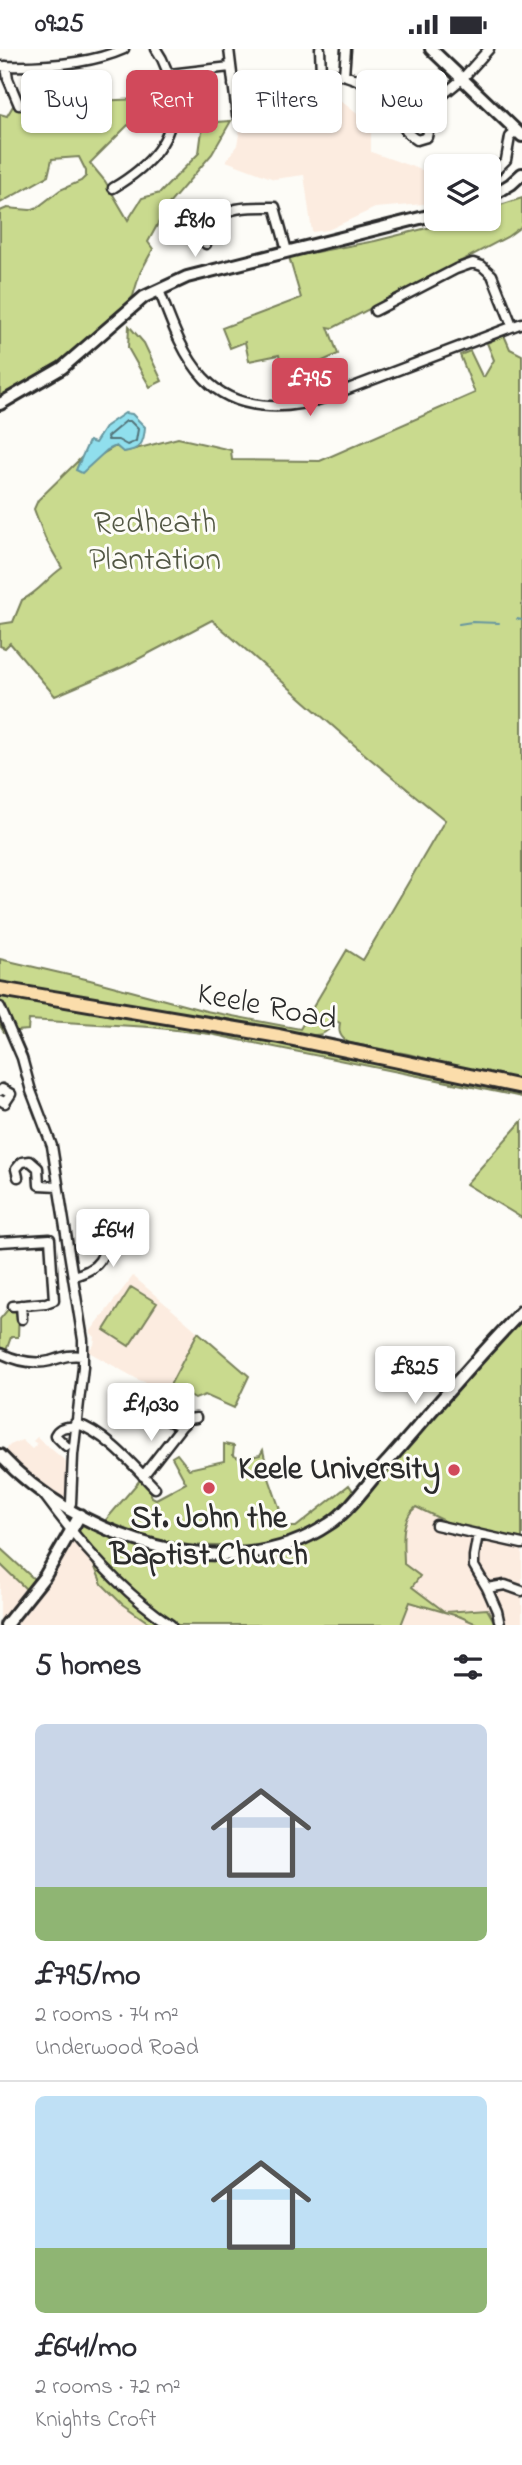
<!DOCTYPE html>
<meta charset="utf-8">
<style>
:root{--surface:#fff;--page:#f7f7f7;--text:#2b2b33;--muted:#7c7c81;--line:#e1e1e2;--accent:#d1495b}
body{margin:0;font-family:"Indie Flower",sans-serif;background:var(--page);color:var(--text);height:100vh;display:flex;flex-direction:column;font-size:26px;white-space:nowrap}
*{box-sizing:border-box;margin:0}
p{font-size:23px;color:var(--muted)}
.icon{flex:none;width:38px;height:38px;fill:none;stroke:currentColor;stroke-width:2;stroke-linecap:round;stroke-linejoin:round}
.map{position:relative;height:1576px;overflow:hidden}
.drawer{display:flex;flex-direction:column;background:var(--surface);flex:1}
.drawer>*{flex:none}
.guide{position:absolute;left:21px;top:21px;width:481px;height:63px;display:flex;gap:14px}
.controls{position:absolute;left:424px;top:105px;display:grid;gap:14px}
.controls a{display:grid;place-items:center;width:77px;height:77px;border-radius:10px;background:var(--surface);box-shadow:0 2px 5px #0004;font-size:35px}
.price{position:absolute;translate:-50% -60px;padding:0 16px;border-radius:7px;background:#fff;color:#222;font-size:23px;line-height:46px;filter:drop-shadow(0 2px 4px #0008)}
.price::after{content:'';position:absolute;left:50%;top:42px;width:21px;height:16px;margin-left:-10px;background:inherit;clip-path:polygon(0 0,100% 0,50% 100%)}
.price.active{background:var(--accent);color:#fff}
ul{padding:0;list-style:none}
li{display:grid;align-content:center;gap:14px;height:371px;padding:0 35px}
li+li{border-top:2px solid var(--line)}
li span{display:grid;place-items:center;height:217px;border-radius:10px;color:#555}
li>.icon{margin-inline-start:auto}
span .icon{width:126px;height:126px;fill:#fffc;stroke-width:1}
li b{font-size:30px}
h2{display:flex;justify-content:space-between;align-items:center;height:84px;padding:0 35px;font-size:30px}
.pill{padding:0 24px;border-radius:10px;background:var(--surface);box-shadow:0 2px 5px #0004;font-size:24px;line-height:63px}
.pill.active{background:var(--accent);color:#fff}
.status{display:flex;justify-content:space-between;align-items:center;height:49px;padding:0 35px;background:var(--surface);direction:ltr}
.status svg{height:19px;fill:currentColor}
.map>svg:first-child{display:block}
</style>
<div class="status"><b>09:25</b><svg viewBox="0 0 49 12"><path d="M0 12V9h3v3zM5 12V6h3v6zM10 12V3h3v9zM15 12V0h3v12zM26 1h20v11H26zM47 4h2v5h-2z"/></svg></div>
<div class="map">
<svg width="522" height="1576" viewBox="0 0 522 1576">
<rect width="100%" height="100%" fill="#fdfcf7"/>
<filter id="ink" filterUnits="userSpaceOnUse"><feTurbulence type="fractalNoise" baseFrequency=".0143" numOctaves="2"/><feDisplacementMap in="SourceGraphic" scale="14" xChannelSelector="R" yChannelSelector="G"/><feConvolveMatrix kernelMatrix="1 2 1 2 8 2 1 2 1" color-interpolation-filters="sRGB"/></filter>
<g filter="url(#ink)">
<path fill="#fcece0" d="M341 52 371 76V103L433 125 436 133V154L375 159 328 181 312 183 304 126 274 130 226 112 237 96 242 69 266 67V61Z
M133 1227 198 1283 167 1342 139 1331 87 1302 94 1296 95 1288 90 1283Z
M522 1269V1576H11L48 1533 81 1480 227 1513 336 1477Z
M37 1388 68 1414V1447L64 1453 39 1436 3 1404 10 1396 22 1391 32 1400 37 1395 33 1392Z
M0 1515 28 1542 1 1575H0Z"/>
<path fill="#c9da8e" stroke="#7a825c" stroke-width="2" d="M166 36V65L152 62 139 82 128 76 90 114 105 132 128 171 142 149 160 144 199 104 203 74 231 72 212 105 168 156 148 193 153 200 140 224 133 247 121 262 60 315 0 349V162L7 159 30 161 38 158 60 141 81 132 86 127V122L79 108 52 110 48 127 0 154V65L7 67 13 57 19 56 33 61H46L73 53 140 50Z
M522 149V177L507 188 333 279 328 278 338 305 301 322 283 325 279 306 249 312 245 293 230 299 222 279 301 249 289 208 375 192 463 170H488V160Z
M129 277 144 294 162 332 150 338 128 299Z
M504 286 510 300 522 306V1034L408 1005 349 994C340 988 338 983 340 974L336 972C323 989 319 987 298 985L0 936V910L90 931 206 962 300 980 347 901 363 911 445 771 368 708 212 571 125 617 55 647 10 594 5 599 0 597V575L13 573 22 551C40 542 46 530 62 519L45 489 34 460 38 451 80 410 77 420 116 397 124 403 178 389 231 401 232 411 320 412 475 344 460 306 470 302 482 327 484 328 494 311 487 294Z
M0 943 206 977 522 1042V1048L210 985 150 978 29 971 28 981 4 983 0 977Z
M522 1072V1169L466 1135Z
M131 1238 157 1254 129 1297 104 1281Z
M9 1259 19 1261 18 1288H11L6 1302 0 1300V1270Z
M522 1269V1492L455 1477 416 1458C399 1471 404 1497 404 1515L420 1527 412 1538 445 1563 487 1560 496 1576H479L461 1568 410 1553 401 1576H152L122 1555 102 1535 87 1500 70 1483 80 1466 147 1495 239 1506 252 1498 179 1496 140 1487 104 1473 140 1431 149 1440 152 1448 156 1450 186 1434 172 1408 177 1405 189 1420 224 1412V1395L234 1397 233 1406 240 1410 260 1406 263 1401 269 1429 286 1478H296L349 1436 359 1451 463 1331Z
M198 1283 249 1327 234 1359 205 1346 195 1350 170 1336Z
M0 1499 35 1531 28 1542 0 1515Z"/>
<path fill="#90dfed" stroke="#68979f" stroke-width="2" d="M125 364 132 365 145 378C144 395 140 401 123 403L116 397 107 401 82 424 76 421 89 392 95 394 106 377Z"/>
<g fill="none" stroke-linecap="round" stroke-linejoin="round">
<path stroke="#537379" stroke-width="2" d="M126 372H130L138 380 136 392 127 396 118 391H108L107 388Z"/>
<path stroke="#68979f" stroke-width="2" d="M517 570 522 571
M459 575 472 573 499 574"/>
<defs>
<path id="street" d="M229 0 237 66
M320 0 321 25
M0 17C39 18 88 16 124 0
M6 17 8 30 19 56
M170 25 230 18
M344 26 346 0
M233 36C261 33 320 20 346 27 375 34 389 67 421 64L462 30 489 0
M402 63C402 78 404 83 417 91L427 88 428 83 421 64
M488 129 506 111 510 88 517 82
M113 139C148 118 178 90 172 45 170 28 166 14 156 0
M206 195C210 155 244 158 275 158L287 202
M159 241C170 270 182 306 204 329 235 363 287 362 327 348L522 274
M375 262 456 220 473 214 482 217 492 226 512 276
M0 958 22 1009 31 1042 52 1097 83 1291V1318L73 1406 71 1454 68 1461
M0 1042 2 1040 11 1045 5 1054 0 1051
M18 1128 16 1120 22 1113 30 1112 38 1119 39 1136 58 1137
M0 1193 50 1190 54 1251 46 1254 13 1257
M73 1227C105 1219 104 1204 110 1176
M21 1256 22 1270
M0 1304C15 1311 34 1316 50 1312 63 1308 70 1305 83 1307
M75 1374C106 1384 133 1416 155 1439
M181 1378 189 1370 196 1369
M66 1397 55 1386C59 1378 66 1377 75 1378
M143 1427 181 1378 151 1363
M44 1446C79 1494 121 1543 171 1576
M436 1476 522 1495
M478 1485 474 1507V1517L487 1539 497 1562 500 1576
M487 1539 505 1536 522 1542"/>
<path id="secondary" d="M431 0 522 87
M488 149 511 135 522 125
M0 355 62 319 144 248 187 228 436 165
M0 1406C76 1488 229 1543 329 1475 350 1462 370 1431 387 1413 432 1362 475 1310 522 1262
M6 1576 45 1527 80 1466"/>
<path id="primary" d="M0 940 279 987 522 1038"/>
</defs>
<use href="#street" stroke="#2b2b2b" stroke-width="13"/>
<use href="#secondary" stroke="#2b2b2b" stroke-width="16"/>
<use href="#primary" stroke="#2b2b2b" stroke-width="18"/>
<use href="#street" stroke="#fdfcf7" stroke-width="8"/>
<use href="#secondary" stroke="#fdfcf7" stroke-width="10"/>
<use href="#primary" stroke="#fbddab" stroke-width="12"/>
</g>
</g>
<g fill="#d1495b" stroke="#fdfcf7" stroke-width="2.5">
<circle cx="454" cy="1421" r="7"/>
<circle cx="209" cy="1439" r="7"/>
</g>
<g text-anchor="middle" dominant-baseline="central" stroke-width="6" stroke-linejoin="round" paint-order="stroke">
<g font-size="32" fill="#525744" stroke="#fdfcf7">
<text x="155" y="475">Redheath<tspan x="155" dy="37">Plantation</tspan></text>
</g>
<g font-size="32" fill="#2b2b2b" stroke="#fdfcf7">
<text transform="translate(267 959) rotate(11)">Keele Road</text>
</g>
<g font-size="32" font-weight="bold" fill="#2b2b2b" stroke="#fdfcf7" text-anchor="end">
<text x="440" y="1421">Keele University</text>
<text x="209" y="1470" text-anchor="middle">St. John the<tspan x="209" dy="37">Baptist Church</tspan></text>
</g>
</g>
</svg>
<div class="controls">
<a><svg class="icon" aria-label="layers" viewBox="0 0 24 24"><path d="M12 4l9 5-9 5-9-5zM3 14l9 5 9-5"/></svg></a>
</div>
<b class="price" style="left:195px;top:210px">£810</b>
<b class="price active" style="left:310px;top:369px">£795</b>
<b class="price" style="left:113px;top:1220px">£641</b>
<b class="price" style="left:415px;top:1357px">£825</b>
<b class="price" style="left:151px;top:1394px">£1,030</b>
<div class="guide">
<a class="pill">Buy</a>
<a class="pill active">Rent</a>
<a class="pill">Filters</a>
<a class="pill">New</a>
</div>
</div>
<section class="drawer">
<h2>5 homes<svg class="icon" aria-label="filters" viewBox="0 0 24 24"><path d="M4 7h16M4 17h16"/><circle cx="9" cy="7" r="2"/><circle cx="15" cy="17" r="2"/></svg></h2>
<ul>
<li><span style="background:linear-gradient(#c9d6e8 75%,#8fb573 0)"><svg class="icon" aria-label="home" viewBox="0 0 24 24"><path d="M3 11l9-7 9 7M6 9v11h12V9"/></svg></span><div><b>£795/mo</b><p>2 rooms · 74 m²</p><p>Underwood Road</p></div></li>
<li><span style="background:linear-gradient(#bfe0f5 70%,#8fb573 0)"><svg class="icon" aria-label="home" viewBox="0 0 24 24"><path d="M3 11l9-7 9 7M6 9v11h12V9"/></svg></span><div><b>£641/mo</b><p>2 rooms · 72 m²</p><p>Knights Croft</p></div></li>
</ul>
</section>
